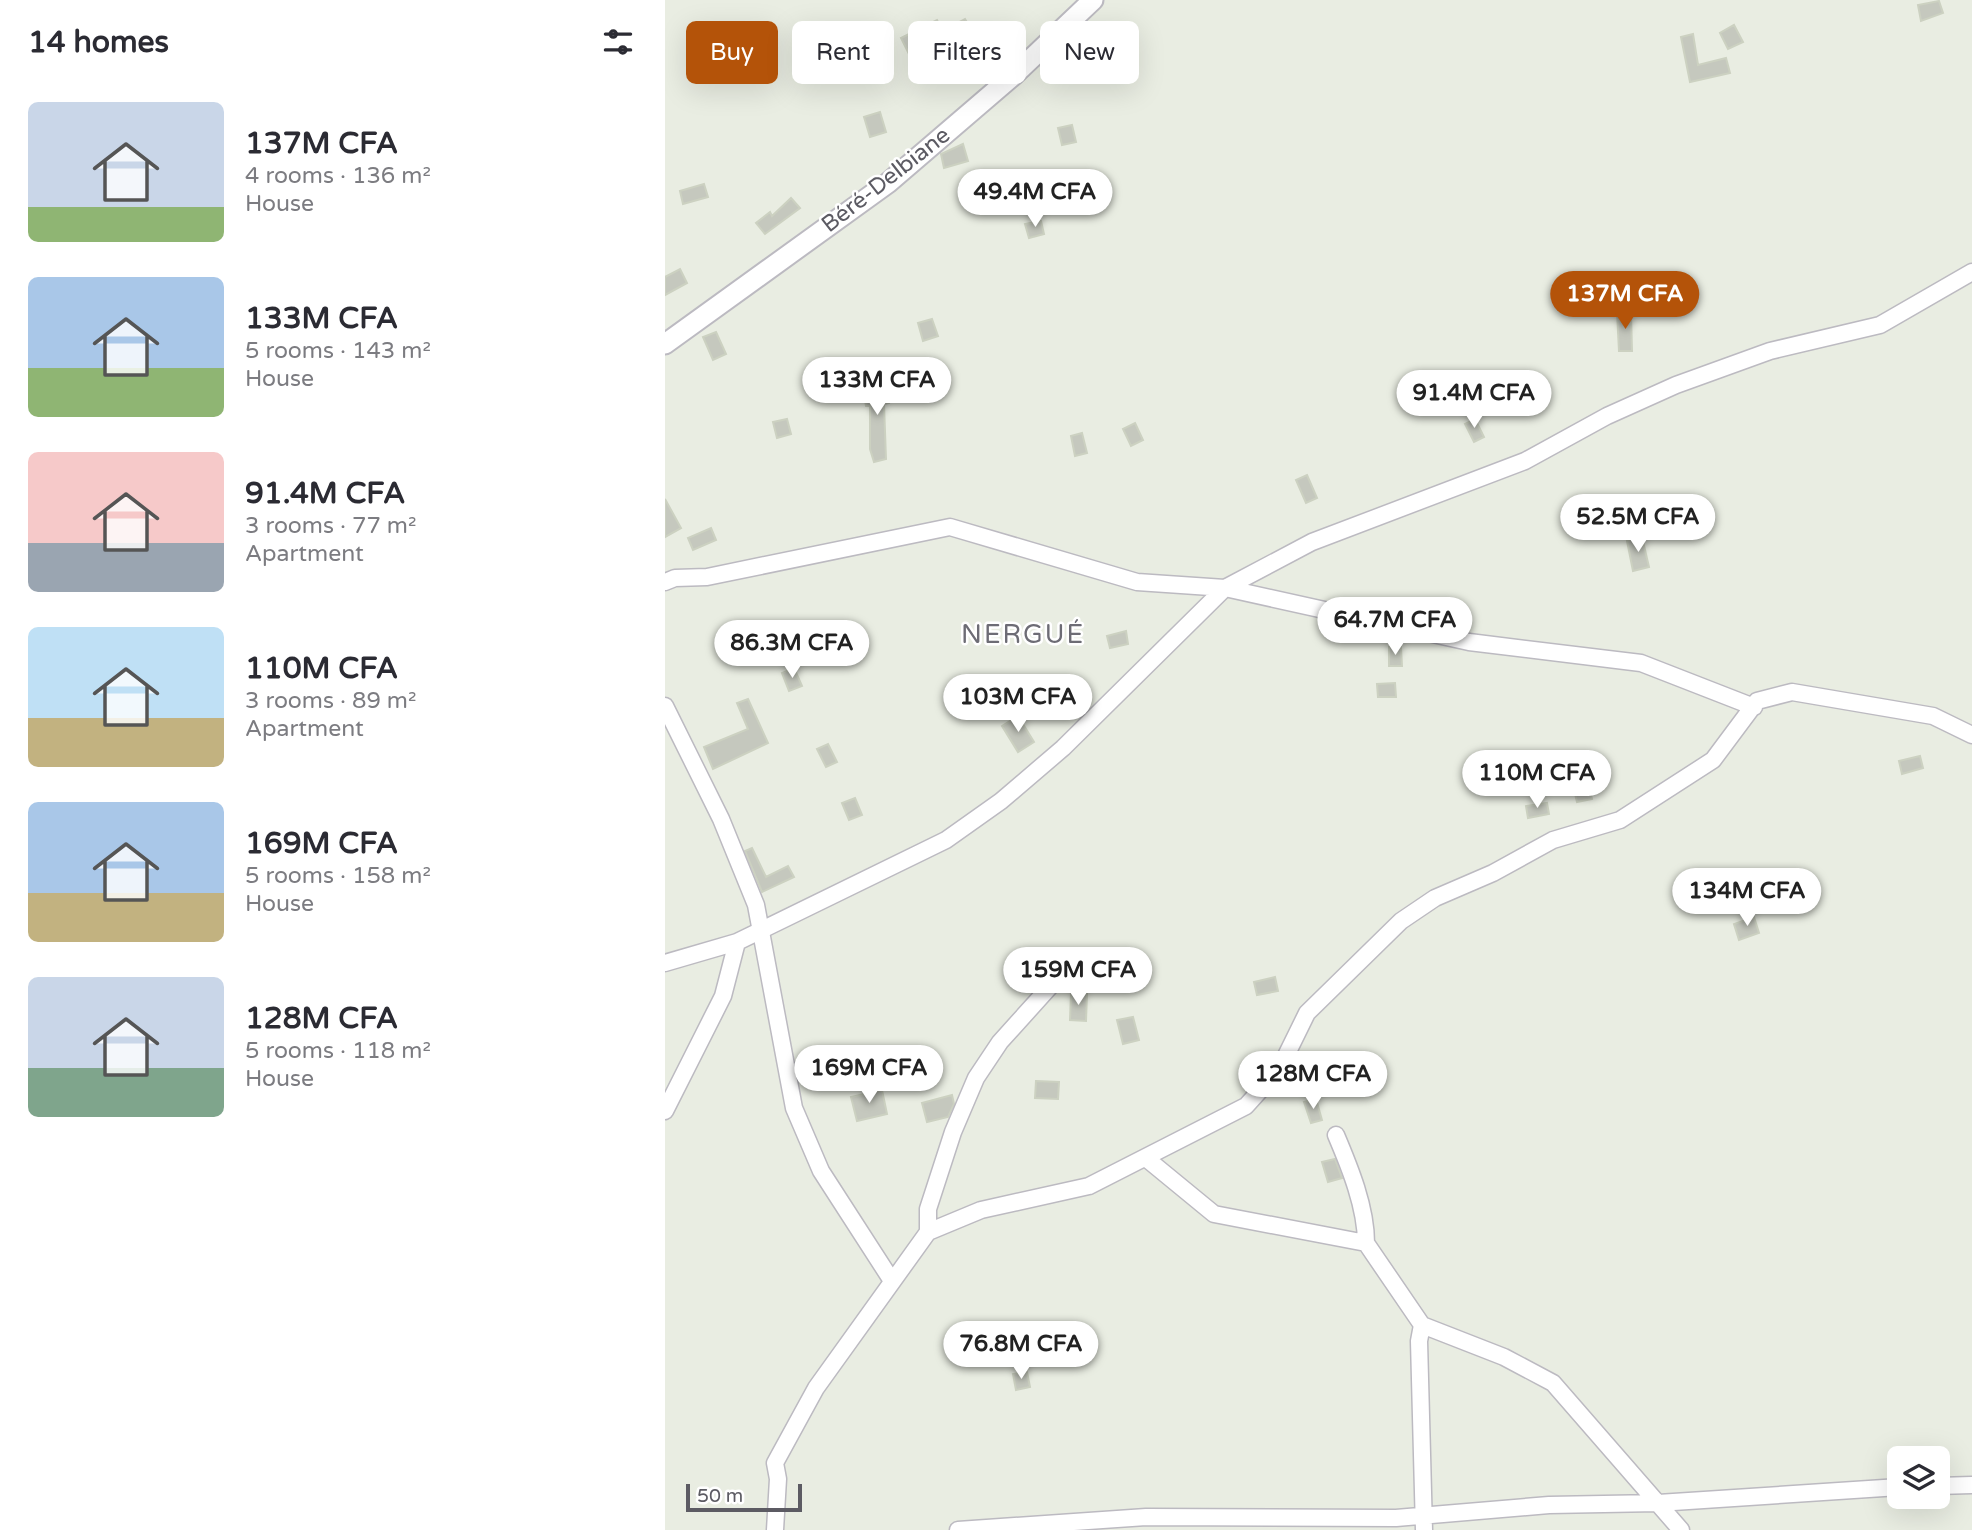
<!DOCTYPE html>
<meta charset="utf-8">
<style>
:root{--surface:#fff;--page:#f2f2f3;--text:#2b2b33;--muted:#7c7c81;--accent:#b45309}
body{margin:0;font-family:"Varela Round",sans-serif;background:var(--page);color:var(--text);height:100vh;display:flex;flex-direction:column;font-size:26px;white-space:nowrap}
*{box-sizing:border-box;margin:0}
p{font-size:23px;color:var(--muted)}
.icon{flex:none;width:38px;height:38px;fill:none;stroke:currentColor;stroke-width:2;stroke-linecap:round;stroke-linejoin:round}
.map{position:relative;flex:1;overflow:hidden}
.side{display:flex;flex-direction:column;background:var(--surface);width:665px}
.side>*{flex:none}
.guide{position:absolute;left:21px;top:21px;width:665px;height:63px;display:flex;gap:14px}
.buttons{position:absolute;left:1222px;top:1446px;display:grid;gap:14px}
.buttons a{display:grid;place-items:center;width:63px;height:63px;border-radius:10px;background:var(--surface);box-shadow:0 7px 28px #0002;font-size:35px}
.scale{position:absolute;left:21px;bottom:18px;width:116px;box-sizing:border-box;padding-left:7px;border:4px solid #5c5b63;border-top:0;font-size:19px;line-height:24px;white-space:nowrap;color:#5c5b63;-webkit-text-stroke:5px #fff;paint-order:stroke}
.price{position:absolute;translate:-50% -60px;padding:0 16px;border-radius:24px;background:#fff;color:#222;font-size:23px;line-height:46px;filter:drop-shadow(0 2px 4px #0008)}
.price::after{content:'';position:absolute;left:50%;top:42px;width:21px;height:16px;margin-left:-10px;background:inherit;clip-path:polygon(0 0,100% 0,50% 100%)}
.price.current{background:var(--accent);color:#fff}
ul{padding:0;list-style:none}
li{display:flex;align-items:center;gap:21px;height:175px;padding:0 28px}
li span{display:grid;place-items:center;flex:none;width:196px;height:140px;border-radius:10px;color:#555}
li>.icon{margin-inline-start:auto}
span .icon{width:84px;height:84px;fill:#fffc;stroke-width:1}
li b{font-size:30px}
h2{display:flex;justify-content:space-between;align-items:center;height:84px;padding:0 28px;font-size:30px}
.pill{padding:0 24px;border-radius:10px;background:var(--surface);box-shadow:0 7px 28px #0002;font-size:24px;line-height:63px}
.pill.current{background:var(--accent);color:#fff}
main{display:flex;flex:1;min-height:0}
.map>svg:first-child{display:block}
</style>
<main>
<section class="side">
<h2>14 homes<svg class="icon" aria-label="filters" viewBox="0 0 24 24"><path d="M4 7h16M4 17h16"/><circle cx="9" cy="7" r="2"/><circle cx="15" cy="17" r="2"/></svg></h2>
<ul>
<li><span style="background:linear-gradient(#c9d6e8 75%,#8fb573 0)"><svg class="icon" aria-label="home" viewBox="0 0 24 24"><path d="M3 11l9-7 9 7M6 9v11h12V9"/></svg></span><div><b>137M CFA</b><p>4 rooms · 136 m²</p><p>House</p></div></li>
<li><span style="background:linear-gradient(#a9c7e8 65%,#8fb573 0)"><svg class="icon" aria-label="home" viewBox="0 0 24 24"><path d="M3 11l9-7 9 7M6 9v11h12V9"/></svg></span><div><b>133M CFA</b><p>5 rooms · 143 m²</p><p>House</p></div></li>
<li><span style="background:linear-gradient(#f6c9c9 65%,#9aa5b1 0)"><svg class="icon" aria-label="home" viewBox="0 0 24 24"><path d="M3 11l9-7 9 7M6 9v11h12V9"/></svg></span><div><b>91.4M CFA</b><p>3 rooms · 77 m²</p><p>Apartment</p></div></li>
<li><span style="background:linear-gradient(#bfe0f5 65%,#c2b280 0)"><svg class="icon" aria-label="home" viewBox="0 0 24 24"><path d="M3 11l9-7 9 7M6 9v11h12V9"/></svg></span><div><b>110M CFA</b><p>3 rooms · 89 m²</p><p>Apartment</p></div></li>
<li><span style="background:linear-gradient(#a9c7e8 65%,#c2b280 0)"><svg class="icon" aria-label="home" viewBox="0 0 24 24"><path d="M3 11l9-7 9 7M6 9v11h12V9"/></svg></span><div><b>169M CFA</b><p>5 rooms · 158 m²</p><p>House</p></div></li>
<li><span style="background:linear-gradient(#c9d6e8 65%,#7fa58c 0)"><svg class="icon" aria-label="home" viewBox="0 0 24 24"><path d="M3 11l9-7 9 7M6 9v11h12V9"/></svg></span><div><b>128M CFA</b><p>5 rooms · 118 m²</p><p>House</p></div></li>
</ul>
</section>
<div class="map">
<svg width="1307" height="1530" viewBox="0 0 1307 1530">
<rect width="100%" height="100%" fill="#e9ede2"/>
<path fill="#c5c8be" stroke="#ccd1c1" stroke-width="2" d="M1274 1 1278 13 1256 21 1253 5Z
M300 19 310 36 295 44 285 27Z
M272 20 279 34 244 54 236 38Z
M1069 25 1078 42 1063 49 1055 33Z
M1028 34 1033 65 1061 58 1065 73 1025 82 1016 37Z
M215 112 221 132 205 137 199 117Z
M407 125 411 142 397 145 393 128Z
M298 144 303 161 279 168 276 154Z
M39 184 43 197 18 204 15 191Z
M126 198 135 208 100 234 91 223 105 212 107 216Z
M376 221 379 234 364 238 360 224Z
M15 269 22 283 0 295V277Z
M952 312H966L967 351H954Z
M267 319 273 336 258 341 253 323Z
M51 332 61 354 48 360 38 337Z
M221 381 224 403 219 404 221 459 209 462 205 449V406H201L197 384Z
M122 419 126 434 112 438 108 422Z
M810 419 819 437 809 442 800 424Z
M470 423 478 440 466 446 458 429Z
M417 433 422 453 410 456 406 436Z
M642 475 652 498 641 503 631 480Z
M0 499 16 528 0 537Z
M46 528 51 540 28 550 23 538Z
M977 537 984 567 968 571 962 541Z
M461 631 463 644 445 648 442 636Z
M724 647H736L737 666H724Z
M129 668 137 686 124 691 117 673Z
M730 683 731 697H713L712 684Z
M83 699 103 743 48 769 39 747 83 729 72 703Z
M353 716 369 742 353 752 337 726Z
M163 744 172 762 161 767 152 749Z
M1255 756 1258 768 1237 774 1234 761Z
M922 778 927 799 912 802 907 781Z
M190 798 197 815 184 820 177 803Z
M882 803 884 814 863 818 861 806Z
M87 848 101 877 123 866 129 877 97 892 80 851Z
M1089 917 1094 933 1074 940 1069 924Z
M610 977 613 991 592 995 589 982Z
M406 993 422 994 421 1021 405 1020Z
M468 1017 474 1040 458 1044 452 1020Z
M242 1056 247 1077 231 1080 227 1059Z
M371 1081 394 1082 393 1099 370 1098Z
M217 1090 222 1114 192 1121 186 1097Z
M287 1095 289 1104 283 1117 262 1122 257 1103Z
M651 1099 657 1120 646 1123 639 1102Z
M670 1159 677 1178 663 1182 657 1162Z
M362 1372 365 1387 351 1390 348 1374Z"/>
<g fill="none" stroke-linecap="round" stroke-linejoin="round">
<defs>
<path id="minor" d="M0 582 10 578 42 577 285 527 472 582 560 588 804 642 976 663 1089 707
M0 706 56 819 91 905 129 1108 156 1171 227 1281
M0 963 72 942 281 840 336 801 398 748 560 588 647 542 860 461 942 416 1011 385 1105 351 1215 325 1307 272
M0 1111 58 996 72 942
M671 1135C685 1168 701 1207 701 1243L757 1325 839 1357 888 1383 1016 1530
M482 1159 549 1214 701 1243
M263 1232V1209L288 1132 311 1078 335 1042 391 980
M757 1325 754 1341 759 1530
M1272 1486 1307 1485
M110 1530 113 1479 110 1463 151 1388 263 1232 316 1210 424 1186 581 1106 615 1068 642 1013 736 921 770 898 828 873 888 840 955 820 1048 760 1092 701 1127 692 1268 716 1307 735
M293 1530 481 1517 731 1518 884 1505 993 1503 1234 1487"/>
<path id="tertiary" d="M0 344 223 183 350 74 428 0"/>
</defs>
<use href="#minor" stroke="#bcbac1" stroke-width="19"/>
<use href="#tertiary" stroke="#bcbac1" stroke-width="23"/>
<use href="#minor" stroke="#fff" stroke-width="16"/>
<use href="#tertiary" stroke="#fff" stroke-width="19"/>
</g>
<g text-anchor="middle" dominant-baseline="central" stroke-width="5" stroke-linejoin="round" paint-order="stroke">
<g font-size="23" fill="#5c5b63" stroke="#fff">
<text transform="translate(221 180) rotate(-38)">Béré-Delbiane</text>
</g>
<g font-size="26" letter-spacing="2" fill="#6d6c75" stroke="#fff">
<text x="358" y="634">NERGUÉ</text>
</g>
</g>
</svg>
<div class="buttons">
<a><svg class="icon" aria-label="layers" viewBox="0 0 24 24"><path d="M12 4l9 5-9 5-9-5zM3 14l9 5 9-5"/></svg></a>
</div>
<div class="scale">50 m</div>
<b class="price" style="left:370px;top:229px">49.4M CFA</b>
<b class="price current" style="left:960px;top:331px">137M CFA</b>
<b class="price" style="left:212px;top:417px">133M CFA</b>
<b class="price" style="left:809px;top:430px">91.4M CFA</b>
<b class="price" style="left:973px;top:554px">52.5M CFA</b>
<b class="price" style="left:730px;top:657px">64.7M CFA</b>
<b class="price" style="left:127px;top:680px">86.3M CFA</b>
<b class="price" style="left:353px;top:734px">103M CFA</b>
<b class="price" style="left:872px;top:810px">110M CFA</b>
<b class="price" style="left:1082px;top:928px">134M CFA</b>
<b class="price" style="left:413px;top:1007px">159M CFA</b>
<b class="price" style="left:204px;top:1105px">169M CFA</b>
<b class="price" style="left:648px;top:1111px">128M CFA</b>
<b class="price" style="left:356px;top:1381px">76.8M CFA</b>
<div class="guide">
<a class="pill current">Buy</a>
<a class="pill">Rent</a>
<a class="pill">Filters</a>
<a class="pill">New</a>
</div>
</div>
</main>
